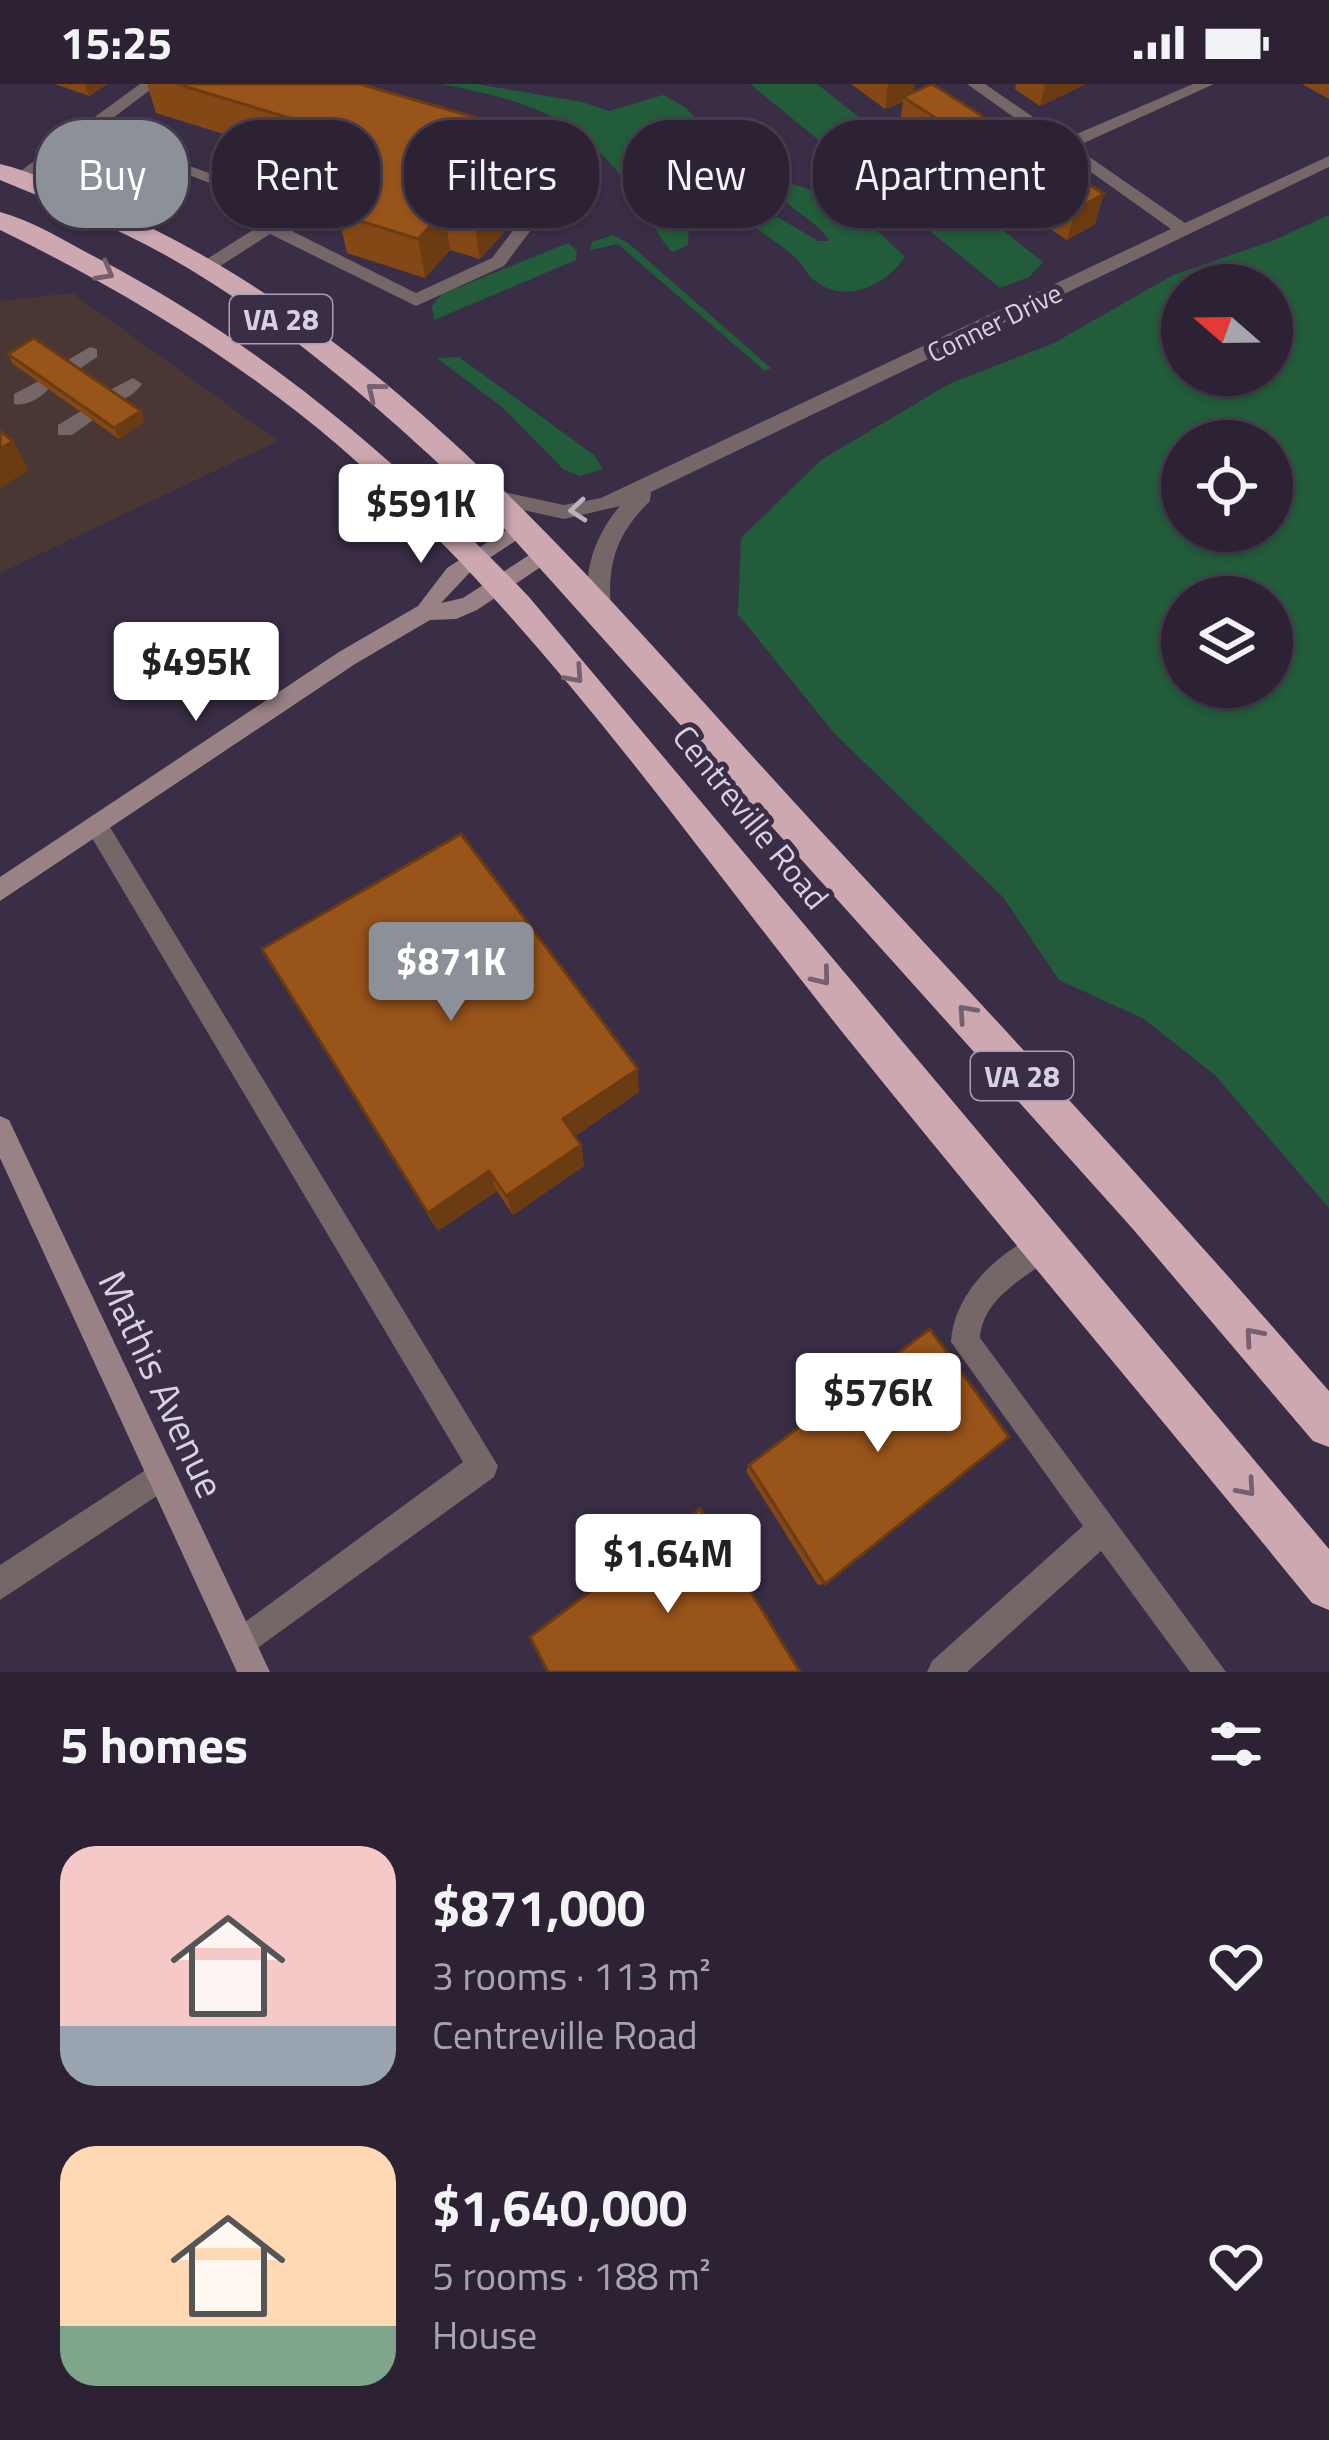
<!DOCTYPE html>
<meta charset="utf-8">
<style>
:root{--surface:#2c2234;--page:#342a3c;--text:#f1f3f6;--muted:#a6a4ac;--line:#483f4f;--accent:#8c9099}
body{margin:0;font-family:"Titillium Web",sans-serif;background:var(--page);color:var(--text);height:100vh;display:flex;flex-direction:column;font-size:45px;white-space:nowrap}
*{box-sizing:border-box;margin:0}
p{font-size:39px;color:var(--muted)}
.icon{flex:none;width:66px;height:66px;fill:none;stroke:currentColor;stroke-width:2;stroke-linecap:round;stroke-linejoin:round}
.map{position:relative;height:1588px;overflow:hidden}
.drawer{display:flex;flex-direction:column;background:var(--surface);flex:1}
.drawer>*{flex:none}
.top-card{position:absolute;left:36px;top:36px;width:1257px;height:108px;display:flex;gap:24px}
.needle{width:78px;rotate:290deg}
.controls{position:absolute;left:1161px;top:180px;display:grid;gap:24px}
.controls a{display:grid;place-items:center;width:132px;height:132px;border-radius:50%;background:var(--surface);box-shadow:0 3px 9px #0004,0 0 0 3px var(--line);font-size:60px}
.price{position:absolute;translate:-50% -102px;padding:0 27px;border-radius:12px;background:#fff;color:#222;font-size:39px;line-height:78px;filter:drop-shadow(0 3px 6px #0008)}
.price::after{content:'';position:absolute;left:50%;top:72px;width:36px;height:27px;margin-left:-18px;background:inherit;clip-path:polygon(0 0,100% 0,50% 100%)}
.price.current{background:var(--accent);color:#fff}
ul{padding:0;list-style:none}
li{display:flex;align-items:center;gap:36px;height:300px;padding:0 60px}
li span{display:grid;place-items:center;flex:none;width:336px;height:240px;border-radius:36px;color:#555}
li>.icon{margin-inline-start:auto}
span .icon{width:144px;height:144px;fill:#fffc;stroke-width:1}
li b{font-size:51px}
h2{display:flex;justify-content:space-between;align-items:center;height:144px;padding:0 60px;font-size:51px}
.pill{padding:0 42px;border-radius:48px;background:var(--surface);box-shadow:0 3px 9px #0004,0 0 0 3px var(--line);font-size:42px;line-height:108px}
.pill.current{background:var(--accent);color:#fff}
.status{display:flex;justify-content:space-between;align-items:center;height:84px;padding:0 60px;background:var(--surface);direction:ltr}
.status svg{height:33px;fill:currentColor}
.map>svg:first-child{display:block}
</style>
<div class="status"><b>15:25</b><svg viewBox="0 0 49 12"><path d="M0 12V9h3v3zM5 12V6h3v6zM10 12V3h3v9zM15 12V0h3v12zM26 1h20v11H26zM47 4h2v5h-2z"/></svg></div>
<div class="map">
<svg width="1329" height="1588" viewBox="0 0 1329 1588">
<rect width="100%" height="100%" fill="#3a2e46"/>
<path fill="#4a3632" d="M72 209 278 357 0 489V217Z"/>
<path fill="#225c3a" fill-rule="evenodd" d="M442 0H476L582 18 609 27 663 11 685 23 715 54 713 87 727 106 718 119 689 134 688 161 672 168C656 152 651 131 638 113 577 32 540 20 442 0Z
M750 0H817L1043 178 1029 193 1000 204Z
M771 97C825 101 868 136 905 173 886 201 846 221 815 197 807 191 803 181 796 174 780 160 760 148 743 133L742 118 759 122 818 157H829C815 132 780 124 771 97Z
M1329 131V1124L1215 991 1144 935 1059 896 1003 813 834 649 738 530 741 454 821 376 949 300 1054 259 1173 191 1272 157ZM1182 201H1272V291H1182ZM1182 357H1272V447H1182ZM1182 513H1272V603H1182Z
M613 151 628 159 771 284 765 287 618 160 590 166 592 158Z
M568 159 577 167 576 176 434 236 432 222 442 210Z
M459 273 594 371 603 385 580 392 563 385 502 323 437 274Z"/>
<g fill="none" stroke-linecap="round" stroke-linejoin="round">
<path fill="#756668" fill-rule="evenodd" d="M140 0H158L27 99H15V91Z
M513 69H525L575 87 504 182 416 222 270 150 211 188H199V180L283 127 150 76 164 73 302 122V130L282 142 416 209 492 174 557 89 513 75Z
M90 263 97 265V273L75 288H61V280Z
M133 294 142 300C135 310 118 322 104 319V309Z
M43 295 52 301C45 311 28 323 14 320V310Z
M86 324 93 326V336L72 351H58V341Z
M97 732 105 735 498 1382 494 1393 241 1576 230 1571 225 1560 230 1549 463 1378 89 749 85 742 89 735Z
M1042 1149 1052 1153 1056 1163 1052 1173C1024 1194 982 1215 980 1254L1226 1588H1190L1101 1467 967 1588H927L932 1577 1083 1442 951 1258C954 1209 998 1167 1042 1149Z
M161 1376 172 1380 176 1391 172 1402 0 1516V1481Z"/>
<path fill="#756668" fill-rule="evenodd" d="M967 0H985L1065 55 1193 0H1214L1075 63 1185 139 1329 72V83L651 408 650 417C617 449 607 479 611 525L600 533 593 531C579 493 595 451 620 422L564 435 487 418V408L494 406 564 421 601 414 1171 145Z"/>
<path fill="#998185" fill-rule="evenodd" d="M522 436 529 438V448L474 484 441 519 463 514 540 464H554L557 469 554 474 477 526 456 535 430 536 355 580 0 817V793L339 568 418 522 447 484Z
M0 1032 9 1036 270 1588H237L0 1074Z"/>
<path fill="#cea8b0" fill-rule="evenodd" d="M0 80C35 88 69 106 102 121 397 248 604 513 817 743 990 929 1162 1115 1329 1307V1363L1313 1357 1132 1144 483 421C386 329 284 238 167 172 113 142 56 119 0 96Z
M0 128C34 137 68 159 99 175 265 262 401 379 529 513L1329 1465V1526L1312 1519C1158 1330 1000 1144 847 954 685 752 537 533 340 363 237 275 121 205 0 146Z"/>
</g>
<path fill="#844816" d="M55 0H107L89 12Z
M147 0H360L552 95 480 175 450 166 425 194 347 169 338 130 343 124 333 84 156 29Z
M851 0H914L913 9 932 0 1095 140 1067 156 899 44 903 18 885 25Z
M1016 0H1086L1040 22 1015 5Z
M1302 0H1329V15Z
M8 270 145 337 119 355 13 280Z
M278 892 639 1008 575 1052 581 1061 584 1082 513 1131 497 1107 438 1147Z
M749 1381 825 1500 818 1501 746 1387Z"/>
<path fill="#6b3b12" d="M85 0H107L89 12Z
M888 0H914L912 14 903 13V18L885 25Z
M1045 0H1086L1040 22Z
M549 55 552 95 480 175 474 136Z
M1104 110 1095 140 1067 156 1076 125Z
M444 127 450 166 425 194 418 155Z
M141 327 145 337 119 355 114 344Z
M13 357 29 386 0 404V365Z
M638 985 639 1008 567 1057 563 1035Z
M581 1061 584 1082 513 1131 506 1112Z
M489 1087 497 1107 438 1147 428 1129Z"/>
<path fill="#99541a" stroke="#6b3b12" stroke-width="3" d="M177 0H360L549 55 474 136 444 127 418 155 338 130 371 96 333 84 362 56Z
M932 0 1104 110 1076 125 903 13Z
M34 254 141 327 114 344 8 270Z
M0 347 13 357 0 365Z
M461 750 638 985 563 1035 581 1061 506 1112 489 1087 428 1129 262 865Z
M930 1245 1009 1353 825 1500 749 1381Z
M700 1425 800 1588H548L530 1553Z"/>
<defs><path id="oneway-chevron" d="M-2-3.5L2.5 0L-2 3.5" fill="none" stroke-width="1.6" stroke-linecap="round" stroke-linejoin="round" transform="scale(3)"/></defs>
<g stroke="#755f70">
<use href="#oneway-chevron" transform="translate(105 188) rotate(29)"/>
<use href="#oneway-chevron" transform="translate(375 307) rotate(-141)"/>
<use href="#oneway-chevron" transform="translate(575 591) rotate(48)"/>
<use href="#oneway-chevron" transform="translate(822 893) rotate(51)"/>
<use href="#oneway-chevron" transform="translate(966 929) rotate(-132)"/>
<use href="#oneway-chevron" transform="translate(1253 1252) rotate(-131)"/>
<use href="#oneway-chevron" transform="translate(1247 1404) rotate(49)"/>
</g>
<use stroke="#bab1bc" href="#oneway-chevron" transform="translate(578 426) rotate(175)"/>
<g text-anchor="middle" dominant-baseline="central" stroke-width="10" stroke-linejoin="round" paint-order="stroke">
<g font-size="27" fill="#d8d1e0" stroke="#3a2e46">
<text transform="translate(994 238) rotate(-26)">Conner Drive</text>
</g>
<g fill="#3a2e46" stroke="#a9a0b2" stroke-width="3">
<rect x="230" y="211" width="102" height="48" rx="9"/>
<rect x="971" y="968" width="102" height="48" rx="9"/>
</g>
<g font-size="30" font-weight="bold" fill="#d8d1e0">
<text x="281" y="235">VA 28</text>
<text x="1022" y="992">VA 28</text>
</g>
<g font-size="33" fill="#d8d1e0" stroke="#3a2e46">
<text transform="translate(751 733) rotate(51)">Centreville Road</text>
</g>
<g font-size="39" fill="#d8d1e0" stroke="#3a2e46">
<text transform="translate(162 1300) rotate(65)">Mathis Avenue</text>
</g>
</g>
</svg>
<div class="controls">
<a><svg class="needle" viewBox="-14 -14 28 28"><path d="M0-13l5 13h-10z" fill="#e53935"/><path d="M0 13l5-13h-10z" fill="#a6a4ac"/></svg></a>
<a><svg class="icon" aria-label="locate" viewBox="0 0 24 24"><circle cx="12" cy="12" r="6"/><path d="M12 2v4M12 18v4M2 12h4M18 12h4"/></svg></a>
<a><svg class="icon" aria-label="layers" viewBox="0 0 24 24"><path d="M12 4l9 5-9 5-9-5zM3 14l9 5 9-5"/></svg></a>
</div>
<b class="price" style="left:421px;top:482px">$591K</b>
<b class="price" style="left:196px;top:640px">$495K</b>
<b class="price current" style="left:451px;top:940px">$871K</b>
<b class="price" style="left:878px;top:1371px">$576K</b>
<b class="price" style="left:668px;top:1532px">$1.64M</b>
<div class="top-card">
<a class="pill current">Buy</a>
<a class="pill">Rent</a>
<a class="pill">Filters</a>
<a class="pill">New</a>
<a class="pill">Apartment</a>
</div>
</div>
<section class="drawer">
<h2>5 homes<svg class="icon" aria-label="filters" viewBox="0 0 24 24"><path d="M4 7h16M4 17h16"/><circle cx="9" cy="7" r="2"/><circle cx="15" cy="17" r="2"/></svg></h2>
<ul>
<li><span style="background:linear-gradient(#f6c9c9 75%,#9aa5b1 0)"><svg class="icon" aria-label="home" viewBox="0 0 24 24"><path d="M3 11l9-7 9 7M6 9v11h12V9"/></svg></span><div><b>$871,000</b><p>3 rooms · 113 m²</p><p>Centreville Road</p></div><svg class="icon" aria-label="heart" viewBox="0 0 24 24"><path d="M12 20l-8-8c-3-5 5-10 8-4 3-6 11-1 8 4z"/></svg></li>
<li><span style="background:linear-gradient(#ffd9b3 75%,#7fa58c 0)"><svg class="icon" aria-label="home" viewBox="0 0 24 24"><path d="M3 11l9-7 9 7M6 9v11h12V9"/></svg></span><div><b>$1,640,000</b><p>5 rooms · 188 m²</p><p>House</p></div><svg class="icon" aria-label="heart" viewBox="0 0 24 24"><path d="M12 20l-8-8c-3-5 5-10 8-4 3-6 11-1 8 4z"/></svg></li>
</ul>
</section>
